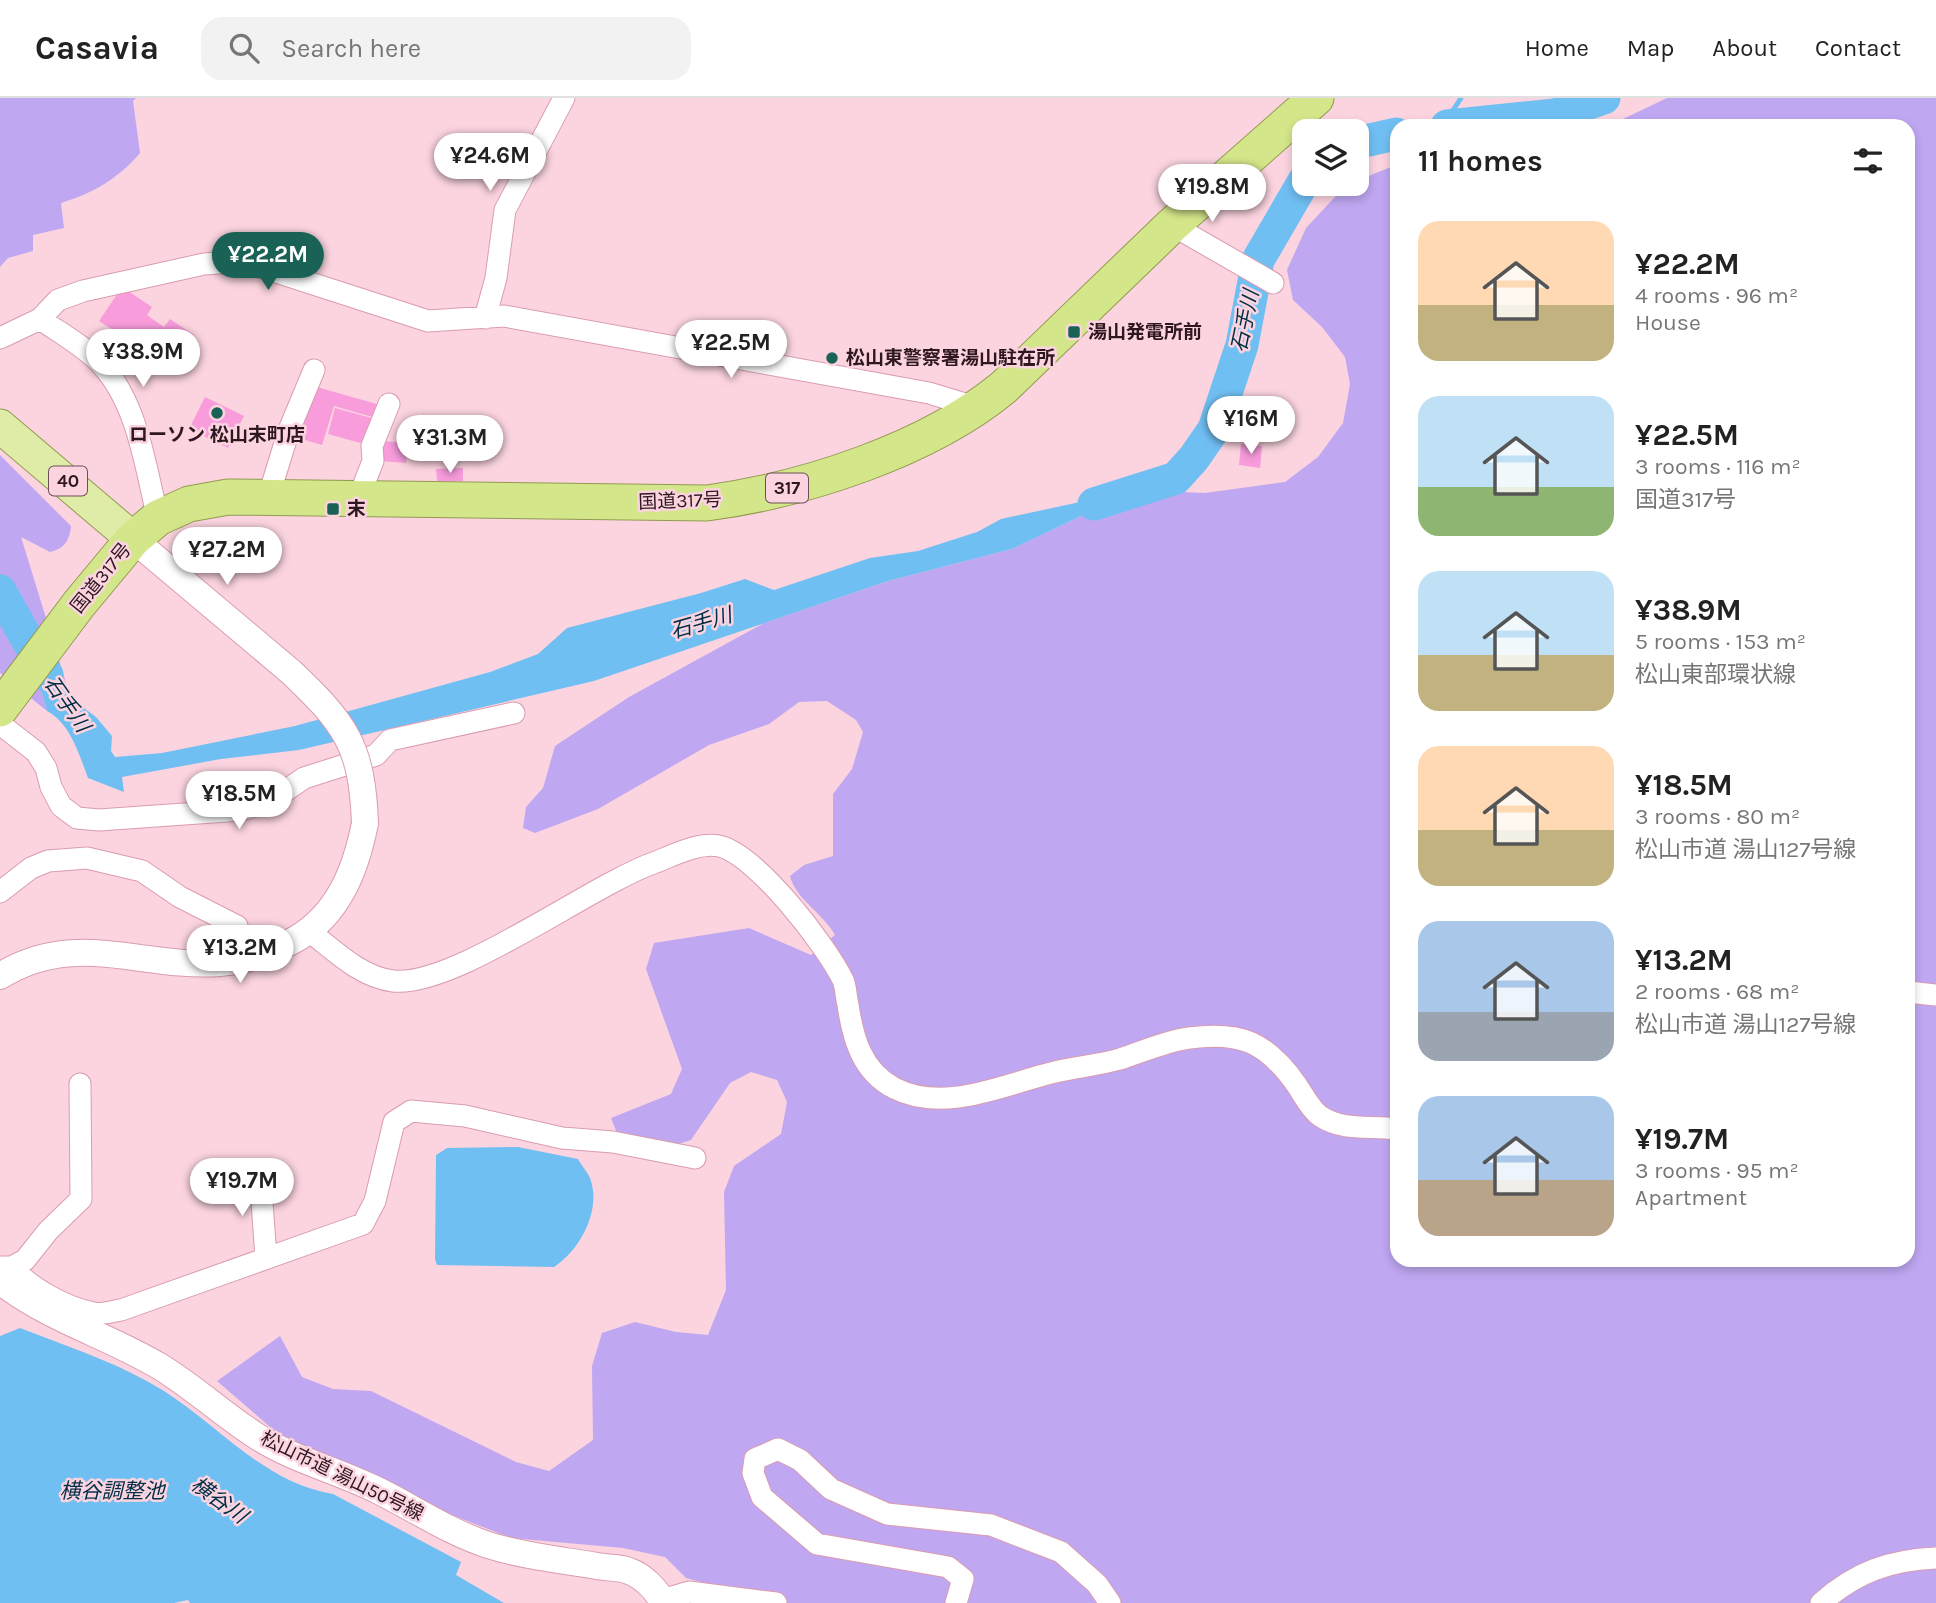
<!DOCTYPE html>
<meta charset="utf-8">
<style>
:root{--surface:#fff;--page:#f2f2f2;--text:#222;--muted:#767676;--line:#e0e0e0;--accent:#1b6256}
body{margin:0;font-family:Karla,"Noto Sans JP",sans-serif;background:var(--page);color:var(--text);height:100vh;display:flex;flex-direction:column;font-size:26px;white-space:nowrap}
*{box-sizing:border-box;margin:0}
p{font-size:23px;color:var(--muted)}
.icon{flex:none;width:38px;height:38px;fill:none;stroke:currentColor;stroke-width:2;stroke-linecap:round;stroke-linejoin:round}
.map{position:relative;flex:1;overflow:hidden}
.sheet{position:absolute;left:1390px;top:21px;width:525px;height:1148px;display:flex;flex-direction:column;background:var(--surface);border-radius:21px;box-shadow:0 4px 10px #0003}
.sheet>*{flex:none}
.fabs{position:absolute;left:1292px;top:21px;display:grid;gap:14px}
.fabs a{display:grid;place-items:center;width:77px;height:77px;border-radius:14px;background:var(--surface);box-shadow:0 4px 10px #0003;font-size:35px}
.price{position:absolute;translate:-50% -60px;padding:0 16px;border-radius:24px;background:#fff;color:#222;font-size:23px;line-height:46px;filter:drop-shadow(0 2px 4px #0008)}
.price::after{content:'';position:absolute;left:50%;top:42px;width:21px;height:16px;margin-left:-10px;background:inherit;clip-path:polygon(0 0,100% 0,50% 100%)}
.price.active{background:var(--accent);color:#fff}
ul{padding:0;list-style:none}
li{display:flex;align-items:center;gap:21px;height:175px;padding:0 28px}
li span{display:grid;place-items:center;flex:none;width:196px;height:140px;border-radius:21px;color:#555}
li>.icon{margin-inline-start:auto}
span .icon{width:84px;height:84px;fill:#fffc;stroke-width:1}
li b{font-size:30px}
h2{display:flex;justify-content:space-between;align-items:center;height:84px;padding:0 28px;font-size:30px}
header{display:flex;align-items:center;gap:42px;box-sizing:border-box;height:98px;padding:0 35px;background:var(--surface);border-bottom:2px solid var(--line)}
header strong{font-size:33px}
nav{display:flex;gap:38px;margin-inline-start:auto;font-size:24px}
.search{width:490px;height:63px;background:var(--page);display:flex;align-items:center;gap:18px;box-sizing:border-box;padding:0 24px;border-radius:21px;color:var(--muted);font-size:26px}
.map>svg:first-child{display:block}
</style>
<header>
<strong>Casavia</strong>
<div class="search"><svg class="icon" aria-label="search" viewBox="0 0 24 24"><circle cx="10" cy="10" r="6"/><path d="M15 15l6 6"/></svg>Search here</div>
<nav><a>Home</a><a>Map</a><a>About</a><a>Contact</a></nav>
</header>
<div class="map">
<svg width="1936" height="1505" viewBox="0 0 1936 1505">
<rect width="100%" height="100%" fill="#fbd4df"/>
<path fill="#bfa7f2" d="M0 0H136L133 3 140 55C118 81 93 95 61 105L64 130 33 137V153L8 160 0 169Z
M1667 0H1936V1505H780L686 1480 665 1459 623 1450 511 1440 452 1417 276 1334 217 1283 280 1238 302 1279 333 1291 371 1293 516 1364 549 1373 593 1342 592 1268 602 1235 635 1224 676 1234 708 1237 726 1192 724 1094 734 1068 781 1036 787 1004 777 982 751 974 730 985 691 1042 675 1047 617 1035 611 1020 671 996 682 971 646 871 654 845 749 830 811 857 835 837C823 815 796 802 790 778L804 767 833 758V696L852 671 863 634 856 622 827 603 799 604 769 626 709 647 598 711 535 735 523 730 526 709 543 690 555 648 629 599 764 525 888 483 1012 451 1136 392 1205 395 1285 384 1318 359 1343 325 1350 286 1345 259 1322 229 1293 202 1287 172 1306 130 1347 86H1356V83L1396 67V1162H1908V28H1583L1623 21Z
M0 357 71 428C70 442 64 451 50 454L21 439 67 588 27 539 47 613 0 575Z"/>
<path fill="#70bff3" d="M1136 392 1012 451 888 483 594 583 299 652 221 661 122 679 124 694 88 680C79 656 70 625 47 613L26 538 67 588 73 602 96 619 112 638 111 653 115 659 162 655 295 628 490 574 538 556 567 530 701 495 745 481 774 492 870 460 918 453 977 434 1001 421Z
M518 1049 578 1061C581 1067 587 1073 590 1080 602 1112 580 1152 554 1169L437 1167 435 1161 436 1057 447 1050Z
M20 1230C69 1249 119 1265 164 1293 219 1328 265 1385 333 1396L461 1464 456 1477 504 1505H190L188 1502 174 1505H0V1238Z"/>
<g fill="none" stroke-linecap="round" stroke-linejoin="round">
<path stroke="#70bff3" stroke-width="5" d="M1443 28 1461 0"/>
<path stroke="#70bff3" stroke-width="33" d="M1447 28 1555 17 1604 0
M1356 45 1396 36
M1094 406 1176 380 1194 360 1214 331 1242 247 1258 162 1304 83
M0 493 47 577"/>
</g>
<path fill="#f89cdc" d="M122 189 152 209 147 217 164 229 170 221 194 237 171 271 151 257 146 264 119 245 124 239 99 223Z
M310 287 380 307 376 320 334 308 322 347 295 339Z
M205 299 244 318 228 350 189 331Z
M335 310 375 321 364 346 328 336Z
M381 343 408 345 406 365 380 363Z
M1241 346 1262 348 1260 370 1239 367Z
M463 370V383H437L436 371Z"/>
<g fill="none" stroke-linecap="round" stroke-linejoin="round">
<defs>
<path id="minor" d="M1172 127 1273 185
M485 220 496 180 505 112 564 0
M40 221C60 235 84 248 101 266 138 306 145 368 158 420
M0 240 40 221 58 202 83 193 204 166 233 164 264 170 428 223 504 218 929 295 978 310
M268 400 289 332 314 272
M364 401V386L373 363 372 348 389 306
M0 626 36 654 46 670 51 689 61 708 77 720 99 722 241 712 269 704 304 680 376 657 390 642 514 615
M0 794 31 770 48 763 87 760 142 773 180 799 237 828 244 863
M309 833C334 852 360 879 393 883 454 890 590 787 656 764 674 757 699 744 719 748 756 756 826 847 843 882 846 889 846 899 848 907 853 941 862 973 894 990 945 1016 1004 986 1055 974 1076 969 1099 967 1120 961 1142 954 1166 943 1189 940 1241 933 1266 944 1296 986 1303 996 1310 1011 1320 1018 1344 1034 1370 1027 1396 1031
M1908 894 1936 897
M217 1080 261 1090 266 1160
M0 1169H12C30 1190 66 1210 94 1215 102 1217 113 1213 121 1212L363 1126 375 1103 394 1024 411 1013 465 1018 562 1040 613 1044 695 1060
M12 1169 25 1162 48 1133 81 1101 80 986
M662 1502 689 1494 776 1505
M956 1505 963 1481 948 1469 817 1446 762 1399 753 1375 755 1361 778 1351 800 1362 831 1391 887 1416 991 1427 1061 1454 1097 1486 1110 1505
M1821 1505C1856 1474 1890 1462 1936 1460"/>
<path id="tertiary" d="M133 441 291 574
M0 878C75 831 142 871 220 865 248 863 273 854 296 841 339 816 356 771 365 725
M0 1183C52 1223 105 1236 159 1268 194 1289 223 1317 258 1339 296 1363 339 1373 379 1393 415 1411 449 1434 488 1447 523 1458 561 1462 597 1468 607 1470 620 1469 629 1473 643 1478 657 1492 663 1505"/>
<path id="primary" d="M0 328 133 441"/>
<path id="trunk" d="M0 611 79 506 133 441 158 420 189 406 228 399 707 405C804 392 928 352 1004 289L1172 127 1316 0"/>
</defs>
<use href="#minor" stroke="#da9caf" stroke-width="23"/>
<use href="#tertiary" stroke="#da9caf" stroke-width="28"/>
<use href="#primary" stroke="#939a51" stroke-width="35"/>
<use href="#trunk" stroke="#939a51" stroke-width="37"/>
<use href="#minor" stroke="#fff" stroke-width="21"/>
<use href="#tertiary" stroke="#fff" stroke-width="26"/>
<use href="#primary" stroke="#dfeca7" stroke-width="33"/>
<use href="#trunk" stroke="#d4e68a" stroke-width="35"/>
<defs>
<path id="tertiary-bridge" d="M291 574C346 626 362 648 365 725"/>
</defs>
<use href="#tertiary-bridge" stroke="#da9caf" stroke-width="28" stroke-linecap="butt"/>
<use href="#tertiary-bridge" stroke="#fff" stroke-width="26"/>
</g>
<g fill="#1b6256" stroke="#fbd4df" stroke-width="2.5">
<rect x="1067" y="227" width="14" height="14" rx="3.5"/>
<circle cx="832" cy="260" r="7"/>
<circle cx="217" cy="315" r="7"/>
<rect x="326" y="404" width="14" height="14" rx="3.5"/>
</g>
<g text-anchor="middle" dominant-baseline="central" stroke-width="5" stroke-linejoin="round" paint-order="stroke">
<g fill="#fbd4df" stroke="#6c5059" stroke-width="2">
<rect x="49" y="368.5" width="38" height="29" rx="5"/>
<rect x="766" y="375.5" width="42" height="29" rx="5"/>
</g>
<g font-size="18" font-weight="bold" fill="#2e171f">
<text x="68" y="383">40</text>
<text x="787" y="390">317</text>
</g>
<g font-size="19" font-weight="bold" fill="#2e171f" stroke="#fbd4df" text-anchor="start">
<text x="1088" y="234">湯山発電所前</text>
<text x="846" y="260">松山東警察署湯山駐在所</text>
<text x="217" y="337" text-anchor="middle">ローソン 松山末町店</text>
<text x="347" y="411">末</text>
</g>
<g font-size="19" fill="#2e171f" stroke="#fbd4df">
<text transform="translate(680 403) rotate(-2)">国道317号</text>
<text transform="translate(101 480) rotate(-51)">国道317号</text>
<text transform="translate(342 1378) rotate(26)">松山市道 湯山50号線</text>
</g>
<g font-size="21" font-style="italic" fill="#002e47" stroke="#fbd4df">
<text transform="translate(1245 223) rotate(-78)">石手川</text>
<text transform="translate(701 525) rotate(-16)">石手川</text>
<text transform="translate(67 606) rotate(55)">石手川</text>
<text x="112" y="1393">横谷調整池</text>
<text transform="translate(219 1402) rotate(36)">横谷川</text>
</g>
</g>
</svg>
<div class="fabs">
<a><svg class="icon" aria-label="layers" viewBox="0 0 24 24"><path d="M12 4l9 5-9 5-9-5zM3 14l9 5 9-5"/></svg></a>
</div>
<b class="price" style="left:490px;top:95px">¥24.6M</b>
<b class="price" style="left:1212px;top:126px">¥19.8M</b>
<b class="price active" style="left:268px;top:194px">¥22.2M</b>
<b class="price" style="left:731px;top:282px">¥22.5M</b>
<b class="price" style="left:143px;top:291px">¥38.9M</b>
<b class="price" style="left:1251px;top:358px">¥16M</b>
<b class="price" style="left:450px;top:377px">¥31.3M</b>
<b class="price" style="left:227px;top:489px">¥27.2M</b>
<b class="price" style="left:239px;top:733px">¥18.5M</b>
<b class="price" style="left:240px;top:887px">¥13.2M</b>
<b class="price" style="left:242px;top:1120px">¥19.7M</b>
<section class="sheet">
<h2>11 homes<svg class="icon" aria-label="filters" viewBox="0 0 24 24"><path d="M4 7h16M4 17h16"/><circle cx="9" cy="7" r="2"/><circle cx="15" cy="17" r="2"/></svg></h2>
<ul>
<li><span style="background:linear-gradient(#ffd9b3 60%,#c2b280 0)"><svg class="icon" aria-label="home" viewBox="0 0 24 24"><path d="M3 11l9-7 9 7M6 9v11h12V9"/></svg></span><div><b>¥22.2M</b><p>4 rooms · 96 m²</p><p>House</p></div></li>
<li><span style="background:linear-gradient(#bfe0f5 65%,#8fb573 0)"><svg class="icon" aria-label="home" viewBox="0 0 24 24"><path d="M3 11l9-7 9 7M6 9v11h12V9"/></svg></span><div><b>¥22.5M</b><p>3 rooms · 116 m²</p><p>国道317号</p></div></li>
<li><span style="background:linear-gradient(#bfe0f5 60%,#c2b280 0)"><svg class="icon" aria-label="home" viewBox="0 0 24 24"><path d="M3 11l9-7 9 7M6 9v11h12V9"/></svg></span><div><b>¥38.9M</b><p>5 rooms · 153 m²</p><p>松山東部環状線</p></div></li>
<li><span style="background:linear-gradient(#ffd9b3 60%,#c2b280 0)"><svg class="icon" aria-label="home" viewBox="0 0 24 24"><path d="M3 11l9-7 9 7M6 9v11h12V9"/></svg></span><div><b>¥18.5M</b><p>3 rooms · 80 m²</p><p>松山市道 湯山127号線</p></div></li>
<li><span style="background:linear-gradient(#a9c7e8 65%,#9aa5b1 0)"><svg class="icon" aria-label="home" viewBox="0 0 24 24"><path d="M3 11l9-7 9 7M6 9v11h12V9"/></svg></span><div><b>¥13.2M</b><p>2 rooms · 68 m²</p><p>松山市道 湯山127号線</p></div></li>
<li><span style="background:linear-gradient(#a9c7e8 60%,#b9a48a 0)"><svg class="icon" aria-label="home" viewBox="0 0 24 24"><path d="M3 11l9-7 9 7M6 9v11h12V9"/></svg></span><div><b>¥19.7M</b><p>3 rooms · 95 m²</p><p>Apartment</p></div></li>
</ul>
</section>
</div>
